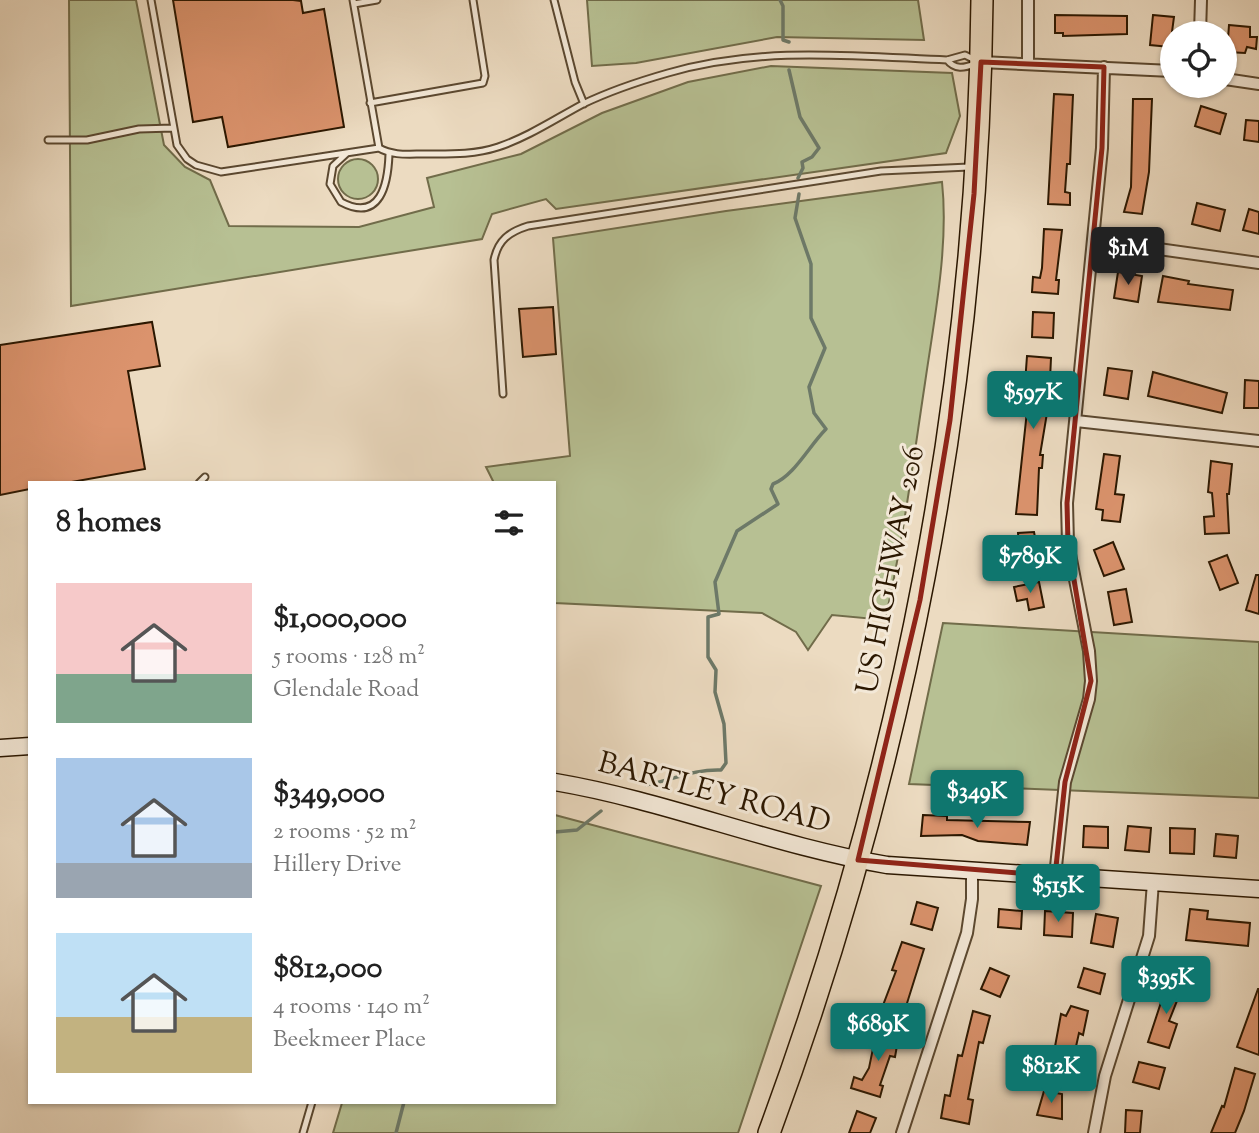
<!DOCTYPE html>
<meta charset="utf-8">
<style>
:root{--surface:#fff;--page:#f6f6f6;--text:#222;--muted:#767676;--accent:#0f766e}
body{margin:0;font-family:"Sorts Mill Goudy",serif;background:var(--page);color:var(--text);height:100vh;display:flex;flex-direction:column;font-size:26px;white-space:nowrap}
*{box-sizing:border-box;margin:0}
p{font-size:23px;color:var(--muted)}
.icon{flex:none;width:38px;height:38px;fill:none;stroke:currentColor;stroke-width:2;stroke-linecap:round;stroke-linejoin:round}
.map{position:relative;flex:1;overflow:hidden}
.side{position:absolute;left:28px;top:481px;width:528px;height:623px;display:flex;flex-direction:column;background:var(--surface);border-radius:0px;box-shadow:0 2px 5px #0004}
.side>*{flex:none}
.controls{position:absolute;left:1160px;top:21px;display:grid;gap:14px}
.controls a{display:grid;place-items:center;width:77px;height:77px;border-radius:50%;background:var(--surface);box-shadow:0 2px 5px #0004;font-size:35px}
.price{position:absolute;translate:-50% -60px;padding:0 16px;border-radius:7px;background:var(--accent);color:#fff;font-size:23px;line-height:46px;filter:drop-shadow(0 2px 4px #0008)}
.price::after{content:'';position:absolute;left:50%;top:42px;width:21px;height:16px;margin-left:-10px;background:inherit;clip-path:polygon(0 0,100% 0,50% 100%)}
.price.current{background:#222;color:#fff}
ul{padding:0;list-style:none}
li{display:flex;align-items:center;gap:21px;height:175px;padding:0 28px}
li span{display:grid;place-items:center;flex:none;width:196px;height:140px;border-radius:0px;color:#555}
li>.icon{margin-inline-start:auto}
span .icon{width:84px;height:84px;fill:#fffc;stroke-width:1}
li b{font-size:30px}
h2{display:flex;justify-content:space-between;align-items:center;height:84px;padding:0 28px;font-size:30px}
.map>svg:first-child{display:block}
</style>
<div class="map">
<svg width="1259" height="1133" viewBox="0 0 1259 1133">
<rect width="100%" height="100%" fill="#ecdbc1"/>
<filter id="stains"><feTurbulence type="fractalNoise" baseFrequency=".00286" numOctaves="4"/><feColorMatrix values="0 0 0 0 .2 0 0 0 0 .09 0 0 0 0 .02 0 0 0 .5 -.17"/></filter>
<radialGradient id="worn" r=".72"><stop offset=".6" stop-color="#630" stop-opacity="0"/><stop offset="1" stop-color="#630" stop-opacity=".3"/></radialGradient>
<path fill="#b7c093" stroke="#716c4a" stroke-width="2" d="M69 0H136L164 145 185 167 210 180 229 226 359 227 434 207 427 178 521 154 602 113 688 82 771 66 952 73 960 116 946 153 556 209 546 199 492 214 482 239 71 306Z
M587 0H918L924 40 777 37 636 63 592 66Z
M338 179a20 20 0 1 1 40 0a20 20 0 1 1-40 0Z
M942 182C949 246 934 320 925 383 913 462 903 542 885 620L832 615 808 650 796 632 762 613 555 603V483H494L486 467 570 456 553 238 726 211Z
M943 623 1259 642V798L909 784Z
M555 815 821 886 738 1133H333L342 1103 555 1102Z"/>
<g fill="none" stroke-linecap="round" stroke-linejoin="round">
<path stroke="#6d7968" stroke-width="3.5" d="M780 0 783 6V40L789 42
M789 70 800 117 819 148 812 157 802 162 803 168 798 178
M646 785C673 780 693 769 721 770L726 763 724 724 715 692 716 670 708 657V617L719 614 715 582 737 531 778 504 771 489 773 484C794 476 809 446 826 429L814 413 809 387 825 348 811 318V264L795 218 799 194
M555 832 577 830 601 811
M396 1133 404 1102"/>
</g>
<path fill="#db936d" stroke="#2b1700" stroke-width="2" d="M173 0H293L301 1 303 13 324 9 344 127 228 147 222 117 193 122Z
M1055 15 1127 16V34L1063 36V33H1055Z
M1153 15 1174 17 1170 47 1150 45Z
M1229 25 1250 27V37H1257L1256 49 1247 47 1245 53 1227 52Z
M1054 94 1073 95 1070 164H1067L1065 192 1070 193V205L1048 204Z
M1133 99H1152L1149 172 1142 214 1124 212 1131 187Z
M1201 106 1226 114 1220 134 1195 126Z
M1246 120 1259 121V142L1244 140Z
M1197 203 1225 210 1220 231 1192 224Z
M1249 209 1259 212V234L1243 230Z
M1044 229 1062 230 1056 280H1059L1058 294 1032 292 1033 277 1040 278 1042 268Z
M1118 272 1142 276 1138 302 1114 298Z
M1163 276 1189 281 1188 284 1233 290 1230 310 1158 302Z
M553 307 556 354 523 357 519 309Z
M1033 312 1054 313 1053 338 1032 337Z
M152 322 160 366 128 371 145 469 66 483H30V489L0 495V345Z
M1027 356 1051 358 1049 401 1040 455H1043L1042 468H1039L1037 515 1016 514 1027 411 1013 409 1015 395 1024 397Z
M1108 368 1132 371 1128 399 1104 395Z
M1153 372 1227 393 1222 413 1148 396Z
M1245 380 1259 381V408H1244Z
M1104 454 1120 456 1115 494 1124 495 1120 522 1102 520 1103 510 1096 509Z
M1211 461 1232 464 1229 494H1227L1229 533 1205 534 1204 517 1214 516 1212 493 1208 492Z
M1034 532 1039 558 1020 559 1018 533Z
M1113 542 1124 569 1104 576 1094 550Z
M1227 555 1238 583 1220 590 1209 562Z
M1256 575H1259V614L1246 610Z
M1039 582 1044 607 1029 610 1027 599 1017 601 1014 587Z
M1126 589 1132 622 1114 625 1108 592Z
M923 815 947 816V820L1030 822 1027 845 978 841 962 835 921 836Z
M1084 826 1108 827V848L1083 847Z
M1128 826 1151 828 1149 852 1125 850Z
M1170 828 1195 829 1194 854 1170 853Z
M1216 834 1238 836 1236 858 1214 856Z
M917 902 938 908 932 930 911 924Z
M999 909 1022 911 1021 929 998 927Z
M1190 909 1208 911 1207 919 1250 923 1248 946 1186 940Z
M1045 911 1073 913 1072 937 1044 935Z
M1096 914 1118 918 1113 947 1091 943Z
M902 942 924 949 903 1016 882 1008 896 971 892 970Z
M990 968 1009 976 1000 997 981 989Z
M1084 968 1105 974 1100 994 1078 987Z
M1169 978 1184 983 1169 1021 1177 1024 1169 1048 1148 1042Z
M1258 989H1259V1055L1237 1047Z
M1071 1006 1088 1011 1083 1035 1079 1033 1069 1078 1049 1073 1051 1067 1043 1065 1046 1050 1054 1052 1061 1014 1066 1016Z
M973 1011 990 1016 983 1043 979 1042 968 1099 973 1100 969 1124 941 1118 945 1095 950 1096 958 1055 962 1056Z
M877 1029 899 1034 895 1057 890 1056 880 1085 883 1086 880 1097 851 1088 854 1077 862 1080 869 1068Z
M1139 1062 1165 1068 1159 1089 1133 1082Z
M1235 1068 1255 1074 1244 1111 1235 1133H1211L1222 1106 1224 1107Z
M1044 1091 1062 1094V1119L1037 1115Z
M1126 1110 1142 1111 1140 1133H1125Z
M857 1111 876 1118 870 1133H849Z"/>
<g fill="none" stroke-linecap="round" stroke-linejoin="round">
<defs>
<path id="lane" d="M151 0 177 145 187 159 196 165 221 172 379 148C393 156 408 154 425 154 449 154 474 155 498 147 528 137 555 119 583 104 610 91 640 81 668 73 760 46 853 56 947 60L965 55 973 59
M353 0 379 148
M554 0 575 82 584 104
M354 4 377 0
M947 60C955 70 964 68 975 64
M370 103 483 83 485 76 473 0
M48 140H87L139 129 173 128
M346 154 333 166 330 184 341 202C381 223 388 183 389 154
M503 394 494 260C498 240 509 232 528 226L881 171 969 167
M199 483 205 477
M303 1133 312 1102"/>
<path id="street" d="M1028 0V64
M1200 33 1201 0
M981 62 1172 71
M1225 79 1259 84
M1094 240 1259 263
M1076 421 1259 441
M1055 876 1065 782 1089 699 1091 681 1089 651 1068 544 1067 503 1102 148 1104 67
M902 1133 967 933 972 899V871
M1094 1133 1105 1076 1149 936 1153 882"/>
<path id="secondary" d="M0 748 30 746
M555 782C667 801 774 846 887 865L1259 889"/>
<path id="highway" d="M769 1133C903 771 978 387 982 0"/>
</defs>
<use href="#lane" stroke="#5b4830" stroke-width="9"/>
<use href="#street" stroke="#5b4830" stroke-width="14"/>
<use href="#secondary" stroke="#2b1700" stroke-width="19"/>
<use href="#highway" stroke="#2b1700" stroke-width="24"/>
<use href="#lane" stroke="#f3e8d7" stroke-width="5"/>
<use href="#street" stroke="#f3e8d7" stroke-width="10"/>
<use href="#secondary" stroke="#f3e8d7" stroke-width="16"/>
<use href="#highway" stroke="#ecdbc1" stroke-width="21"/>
</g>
<path fill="none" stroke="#8f2418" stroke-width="5" stroke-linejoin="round" d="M981 62 1104 67 1102 148 1067 503 1068 544 1091 681 1065 782 1055 876 858 860 920 600 950 420 974 194Z"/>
<g text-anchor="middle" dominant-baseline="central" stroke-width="6" stroke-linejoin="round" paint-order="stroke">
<g font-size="30" fill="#2b1700" stroke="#f3e8d7">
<text transform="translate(892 570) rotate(-79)">US HIGHWAY 206</text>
<text transform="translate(714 794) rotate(15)">BARTLEY ROAD</text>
</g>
</g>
<rect width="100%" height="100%" filter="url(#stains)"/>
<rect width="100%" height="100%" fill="url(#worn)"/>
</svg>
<div class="controls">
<a><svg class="icon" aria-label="locate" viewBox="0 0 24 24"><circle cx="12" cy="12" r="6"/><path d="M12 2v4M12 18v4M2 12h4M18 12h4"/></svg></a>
</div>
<b class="price current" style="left:1128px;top:287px">$1M</b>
<b class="price" style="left:1033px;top:431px">$597K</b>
<b class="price" style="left:1030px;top:595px">$789K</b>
<b class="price" style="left:977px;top:830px">$349K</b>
<b class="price" style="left:1058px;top:924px">$515K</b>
<b class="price" style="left:1166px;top:1016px">$395K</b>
<b class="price" style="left:878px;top:1063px">$689K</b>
<b class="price" style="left:1051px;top:1105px">$812K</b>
<section class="side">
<h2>8 homes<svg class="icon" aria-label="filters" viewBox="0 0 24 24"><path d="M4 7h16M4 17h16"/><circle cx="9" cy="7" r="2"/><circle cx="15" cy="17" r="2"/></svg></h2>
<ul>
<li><span style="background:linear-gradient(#f6c9c9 65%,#7fa58c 0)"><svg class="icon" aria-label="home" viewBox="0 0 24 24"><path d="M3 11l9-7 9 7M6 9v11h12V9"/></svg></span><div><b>$1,000,000</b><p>5 rooms · 128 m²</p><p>Glendale Road</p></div></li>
<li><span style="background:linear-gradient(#a9c7e8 75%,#9aa5b1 0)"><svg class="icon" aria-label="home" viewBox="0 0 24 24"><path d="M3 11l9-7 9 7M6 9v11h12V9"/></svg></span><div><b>$349,000</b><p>2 rooms · 52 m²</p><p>Hillery Drive</p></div></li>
<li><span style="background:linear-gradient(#bfe0f5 60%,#c2b280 0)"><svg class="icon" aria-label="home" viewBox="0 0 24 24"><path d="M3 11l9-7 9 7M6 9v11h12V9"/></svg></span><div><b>$812,000</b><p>4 rooms · 140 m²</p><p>Beekmeer Place</p></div></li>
</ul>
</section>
</div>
